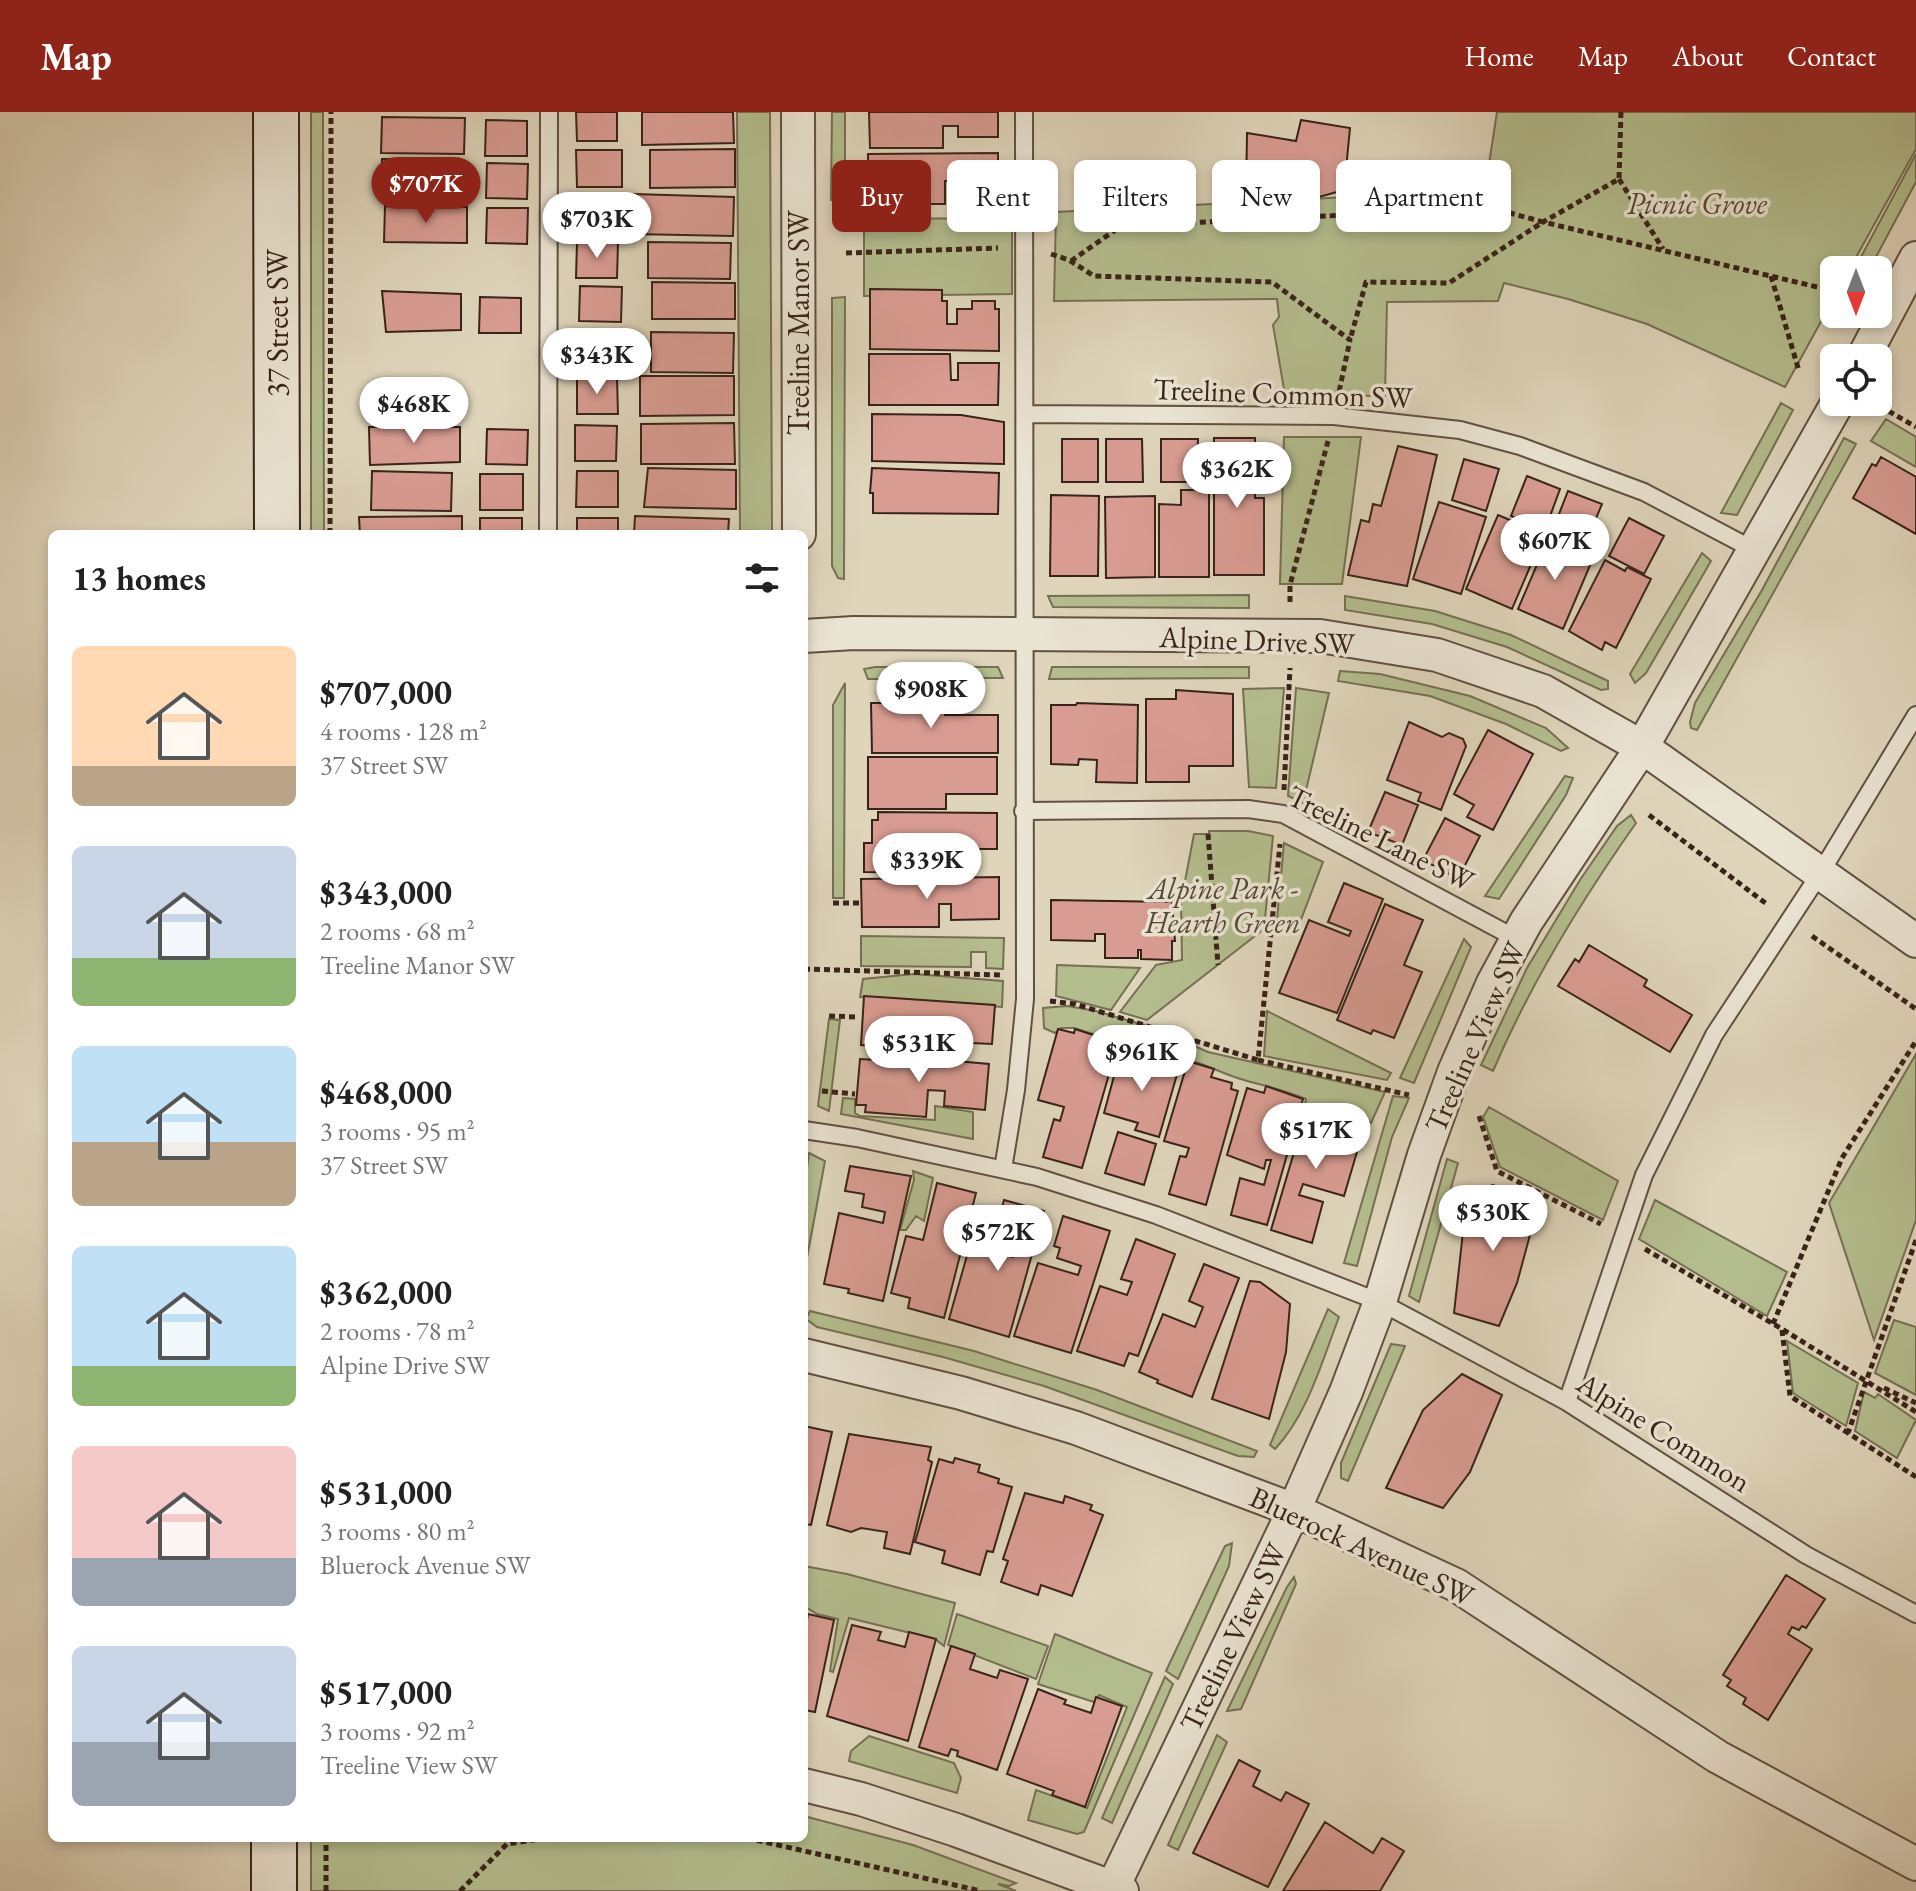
<!DOCTYPE html>
<meta charset="utf-8">
<style>
:root{--surface:#fff;--page:#f6f6f6;--text:#222;--muted:#767676;--accent:#8f2418}
body{margin:0;font-family:"EB Garamond",serif;background:var(--page);color:var(--text);height:100vh;display:flex;flex-direction:column;font-size:30px;white-space:nowrap}
*{box-sizing:border-box;margin:0}
p{font-size:26px;color:var(--muted)}
.icon{flex:none;width:44px;height:44px;fill:none;stroke:currentColor;stroke-width:2;stroke-linecap:round;stroke-linejoin:round}
.map{position:relative;flex:1;overflow:hidden}
.sheet{position:absolute;left:48px;top:418px;width:760px;height:1312px;display:flex;flex-direction:column;background:var(--surface);border-radius:12px;box-shadow:0 4px 12px #0003}
.sheet>*{flex:none}
.guide{position:absolute;left:832px;top:48px;width:760px;height:72px;display:flex;gap:16px}
.needle{width:52px;rotate:180deg}
.controls{position:absolute;left:1820px;top:144px;display:grid;gap:16px}
.controls a{display:grid;place-items:center;width:72px;height:72px;border-radius:12px;background:var(--surface);box-shadow:0 4px 12px #0003;font-size:40px}
.price{position:absolute;translate:-50% -68px;padding:0 18px;border-radius:28px;background:#fff;color:#222;font-size:26px;line-height:52px;filter:drop-shadow(0 2px 4px #0008)}
.price::after{content:'';position:absolute;left:50%;top:48px;width:24px;height:18px;margin-left:-12px;background:inherit;clip-path:polygon(0 0,100% 0,50% 100%)}
.price.current{background:var(--accent);color:#fff}
ul{padding:0;list-style:none}
li{display:flex;align-items:center;gap:24px;height:200px;padding:0 24px}
li span{display:grid;place-items:center;flex:none;width:224px;height:160px;border-radius:12px;color:#555}
li>.icon{margin-inline-start:auto}
span .icon{width:96px;height:96px;fill:#fffc;stroke-width:1}
li b{font-size:34px}
h2{display:flex;justify-content:space-between;align-items:center;height:96px;padding:0 24px;font-size:34px}
.pill{padding:0 28px;border-radius:12px;background:var(--surface);box-shadow:0 4px 12px #0003;font-size:28px;line-height:72px}
.pill.current{background:var(--accent);color:#fff}
header{display:flex;align-items:center;gap:48px;box-sizing:border-box;height:112px;padding:0 40px;background:var(--accent);color:#fff}
header strong{font-size:38px}
nav{display:flex;gap:44px;margin-inline-start:auto;font-size:28px}
.map>svg:first-child{display:block}
</style>
<header>
<strong>Map</strong>
<nav><a>Home</a><a>Map</a><a>About</a><a>Contact</a></nav>
</header>
<div class="map">
<svg width="1916" height="1779" viewBox="0 0 1916 1779">
<rect width="100%" height="100%" fill="#dfd5bb"/>
<filter id="stains"><feTurbulence type="fractalNoise" baseFrequency=".0025" numOctaves="4"/><feColorMatrix values="0 0 0 0 .2 0 0 0 0 .09 0 0 0 0 .02 0 0 0 .5 -.17"/></filter>
<radialGradient id="worn" r=".72"><stop offset=".6" stop-color="#630" stop-opacity="0"/><stop offset="1" stop-color="#630" stop-opacity=".3"/></radialGradient>
<path fill="#b4bd8e" stroke="#767054" stroke-width="2" d="M311 0H323L324 422H311Z
M737 0H770L772 422H740Z
M832 0H845V91L831 88Z
M1497 0H1916V37L1849 158H1834V186L1785 275 1647 212 1568 187 1504 171 1498 189 1387 190 1385 284 1285 283 1273 213 1279 205 1277 187 1054 189 1056 100 1485 78Z
M1916 42V70L1869 158H1854Z
M1012 106V182L864 184V107Z
M845 185 844 467 838 466 832 454V186Z
M1781 291 1793 298 1737 403 1721 401Z
M1886 307 1916 325V355L1871 329Z
M1284 325H1361L1342 472H1280Z
M1844 326 1856 332 1697 618 1691 616 1690 610 1695 591 1762 478Z
M1702 441 1711 449 1646 561 1635 571 1630 562Z
M1249 483V496L1053 495 1048 484Z
M1345 484 1435 499 1511 523 1608 569V577L1601 578 1507 535 1432 512 1345 498Z
M875 555H998L1003 566H970L969 560H959L958 567H868L864 557Z
M1052 555H1249V566L1049 567Z
M1340 559 1380 562 1470 584 1546 616 1568 636 1561 639 1506 612 1430 584 1338 569Z
M845 571 844 786H833V593Z
M1284 576 1276 676 1249 675 1243 577Z
M1296 576 1329 581 1303 691 1288 684Z
M1565 664 1573 666 1566 683 1499 787 1485 784Z
M1631 703 1636 711C1581 789 1531 870 1493 959L1481 953 1527 856 1580 768 1617 714Z
M1209 719H1248L1273 724 1264 817 1147 908 1120 900 1156 853 1182 848 1181 790 1194 722H1209Z
M1284 731 1323 750 1297 818 1277 807Z
M861 824 1004 826 1003 857 986 856V840H971V855L861 854Z
M1464 827 1471 835 1414 971 1400 966Z
M1057 853 1140 856 1111 898 1056 884Z
M914 862 1003 869 1002 895 860 885 863 867Z
M1067 894 1096 899 1154 916 1208 940 1385 980 1371 1011 1305 993 1306 987C1285 978 1265 974 1244 968 1225 963 1208 953 1189 948L1185 957 1178 956 1174 951 1124 935 1119 930 1074 916H1061L1055 921 1044 916 1043 896Z
M1267 899 1391 961 1387 968 1264 944Z
M829 907 840 908 829 999 818 994Z
M1916 942V1108L1874 1228 1829 1091Z
M1393 984 1409 986 1392 1025 1357 1154 1344 1151Z
M843 986 855 987V1001L860 1004 935 1008V994L973 1000V1027L841 1002Z
M1489 995 1618 1069 1603 1108 1500 1055 1483 1005Z
M809 1041 825 1049 804 1162V1078Z
M1447 1047 1458 1051 1419 1190 1409 1184Z
M913 1059 933 1066 924 1109 916 1104 906 1118H900L914 1068Z
M1655 1088 1787 1160 1767 1204 1639 1127Z
M1328 1197 1339 1205C1322 1249 1308 1302 1275 1337L1270 1333Z
M810 1199 974 1239 1097 1278 1257 1339 1254 1345 1238 1344 1044 1274 943 1245 817 1215 806 1207Z
M1894 1208 1916 1215V1283L1875 1261Z
M1787 1229 1858 1271 1846 1314 1793 1281Z
M1391 1232 1405 1234 1348 1369 1341 1366V1351Z
M1864 1280 1875 1286 1878 1282 1916 1308 1897 1346 1855 1319Z
M1232 1431 1229 1454 1178 1567 1166 1559 1225 1434Z
M804 1454 847 1462 955 1491 944 1534 935 1527 849 1506 833 1560 830 1559 838 1507 817 1502 804 1494Z
M1294 1465 1296 1472 1241 1597 1227 1599 1287 1475Z
M957 1502 1048 1534 1036 1567 948 1533Z
M1055 1522 1152 1561 1084 1720 1077 1722 1028 1708 1036 1678 1087 1696 1127 1595 1099 1583 1094 1590 1038 1572Z
M1165 1565 1173 1572 1112 1711 1102 1706Z
M1217 1623 1227 1630 1178 1738 1168 1733Z
M869 1624 954 1651 961 1666 957 1681 849 1649 851 1639Z
M804 1704 913 1733 1016 1771 1009 1774 998 1772 1016 1779H311V1726H804Z"/>
<path fill="#d99c92" stroke="#392319" stroke-width="2" d="M576 0H617V29H577Z
M642 0H733L734 31 642 33Z
M869 0H998V25H958V14H943V36H870Z
M382 5 465 6 464 42 381 41Z
M486 8 527 9V44H485Z
M1301 8 1350 16 1344 78 1312 87 1246 84 1247 21 1296 29Z
M735 37V75L650 76V38Z
M576 38H622V75H577Z
M998 41V80H957V69H945V92H868V42Z
M382 47 465 49 464 85 381 83Z
M487 51 528 52 527 87 486 86Z
M633 82 734 85 733 124 632 122Z
M576 85H619V120L576 119Z
M385 94 467 95V131L384 130Z
M487 96H528L527 132 486 131Z
M577 130 618 131 617 166H576Z
M648 130 731 131 730 167 648 166Z
M652 170 735 171V207H652Z
M580 174 622 175 621 210 579 209Z
M870 177 942 178V189H947V212H957V197H972V189H995V197H999V239L870 237Z
M382 179 461 182V218L386 220Z
M480 185 521 186V221H479Z
M651 220 734 221 733 261 651 260Z
M577 222H619V259H577Z
M869 242H950L951 268H958V251H999L998 293H869Z
M640 264H734V303L640 304Z
M577 266H617L618 302H577Z
M872 302 961 303 1004 310V352L872 349Z
M734 311 735 352H641V312Z
M575 313 617 314 616 349H575Z
M369 315H460V350L370 353Z
M487 317 528 318 527 353 486 352Z
M1214 326H1255V386H1264V463H1214Z
M1062 327H1098V370H1062Z
M1106 327H1142L1143 370H1106Z
M1161 327H1198L1197 370H1161Z
M1398 334 1437 343 1407 474 1348 463 1361 408 1369 410 1373 392 1381 394Z
M1881 345 1916 365V422L1853 386 1872 352 1876 354Z
M1464 347 1499 357 1486 399 1452 388Z
M648 356 736 358V397L644 395Z
M872 356 999 361 998 402 873 401V381H870Z
M372 359 452 361 451 399 371 398Z
M577 359H618V395H576Z
M480 362H523V398H480Z
M1527 364 1560 377 1545 418 1511 404Z
M1181 378H1209V465H1159V392L1181 393Z
M1568 379 1602 392 1585 433 1552 420Z
M1051 383 1099 384 1098 464H1050Z
M1155 384V465L1106 466 1105 385Z
M1439 390 1486 405 1461 482 1413 467Z
M1498 403 1544 422 1512 497 1466 477Z
M462 404V422H360L359 405Z
M635 404 729 407 728 421 736 422H634Z
M480 406H522V422H480Z
M577 406H618V422H577Z
M1629 406 1664 424 1644 462 1609 444Z
M1551 420 1576 431 1571 443 1591 451 1563 517 1518 497Z
M1605 448 1625 459 1627 455 1651 467 1616 536 1605 530 1602 538 1569 519Z
M1176 578 1233 582V654H1189V670H1146V587H1176Z
M871 591H945V603H998V641H872Z
M1077 591 1138 593 1137 671 1096 670 1097 648 1079 647 1078 653 1051 652V593H1076Z
M1409 610 1442 625 1449 621 1463 627 1466 634 1441 698 1418 689 1421 681 1387 668Z
M1488 618 1533 642 1493 718 1467 705 1474 693 1454 682Z
M868 645H997V682H946V697H868Z
M1385 680 1418 693 1402 733 1368 720Z
M878 700 997 701V737H957V732H948V761L864 760V731H872V708H878Z
M1445 706 1480 724 1458 767 1423 748Z
M999 765V807L951 808V792H939V815H862L861 767Z
M1344 771 1383 787 1337 901 1279 881 1309 808 1349 824 1351 819 1328 810Z
M1051 788 1172 790 1175 829H1172V848L1141 847V838H1138V846H1105V822H1095V829L1051 828Z
M1385 792 1423 808 1404 853 1422 860 1394 926 1373 918 1371 922 1337 908Z
M1589 833 1647 868 1644 874 1692 903 1670 940 1558 874 1575 847 1579 850Z
M864 884 995 893 992 932 951 930 952 914H945L944 917H941L939 939 861 933Z
M1058 917 1074 921 1075 917 1118 931 1082 1056 1043 1045 1054 1007 1060 1009 1064 995 1038 988Z
M878 942 989 952 985 998 944 994 945 979 928 978 926 1005 865 1000 866 993H856L860 947 877 948Z
M1120 942 1147 949 1146 956 1151 958 1153 953 1160 949 1174 953 1178 959 1159 1025 1135 1018 1138 1011 1104 1001Z
M1188 949 1214 957 1211 965 1232 971 1231 977 1238 979 1206 1093 1169 1082 1180 1044 1186 1045 1189 1036 1164 1029Z
M1266 974 1303 987 1267 1113 1231 1103 1240 1066 1264 1073 1271 1048H1266L1264 1057 1227 1043 1247 976 1264 981Z
M1308 993 1340 1003 1338 1009 1364 1016 1344 1084 1303 1072 1299 1083 1323 1090 1312 1131 1271 1118Z
M1118 1020 1156 1032 1144 1073 1105 1061Z
M850 1054 911 1064 883 1189 848 1181 849 1177 824 1172 839 1101 883 1111 885 1100 862 1095 864 1082 845 1079Z
M937 1071 976 1081 944 1206 908 1196 910 1186 891 1181 906 1124 923 1128Z
M1492 1073 1540 1086 1517 1171 1499 1214 1454 1201 1465 1102Z
M1004 1088 1044 1099 1009 1225 949 1207 970 1133 1013 1145 1016 1134 993 1128Z
M1063 1104 1110 1119 1071 1241 1014 1224 1038 1151 1078 1163 1081 1154 1057 1146 1060 1136 1054 1134Z
M1136 1127 1175 1142 1138 1244 1129 1241 1124 1254 1077 1239 1100 1174 1127 1183 1132 1170 1121 1167Z
M1204 1152 1239 1166 1192 1285 1157 1271 1158 1268 1139 1260 1163 1202 1195 1215 1203 1195 1189 1189Z
M1250 1169 1260 1170 1290 1192 1286 1240 1269 1307 1212 1287Z
M1462 1262 1502 1283 1470 1360 1443 1396 1386 1376 1423 1298Z
M804 1314 832 1320 811 1413 804 1412Z
M849 1322 931 1335 928 1348 932 1350 910 1442 884 1436 887 1420 861 1416 851 1420 827 1413Z
M955 1346 980 1353 978 1360 999 1367 998 1371 1012 1375 993 1440 987 1439 980 1463 942 1451 945 1439 915 1430 939 1347 953 1351Z
M1025 1381 1063 1391 1065 1384 1092 1393 1090 1398 1103 1403 1072 1484 1041 1473 1038 1483 1001 1470 1008 1449 1003 1447Z
M1786 1463 1825 1487 1806 1516 1802 1514 1799 1518 1792 1515 1788 1522 1812 1537 1768 1608 1743 1592 1746 1586 1727 1574 1731 1568 1723 1563Z
M808 1502 834 1508 815 1600 804 1598V1512L806 1513Z
M852 1513 881 1520 878 1528 905 1535 909 1520 936 1527 908 1629 827 1604Z
M951 1534 975 1542 970 1557 997 1566 1000 1558 1028 1567 997 1658 957 1644 958 1639 951 1637 948 1644 919 1635Z
M1038 1577 1066 1588 1064 1592 1091 1601 1096 1585 1122 1594 1085 1695 1052 1683 1054 1679 1007 1662Z
M1239 1648 1260 1659 1253 1674 1281 1689 1286 1680 1309 1692 1268 1775 1193 1741Z
M1325 1710 1373 1741 1382 1726 1404 1739 1380 1779H1283Z"/>
<g fill="none" stroke-linecap="round" stroke-linejoin="round">
<defs>
<path id="lane" d="M1025 302 1334 304 1460 318 1520 334 1644 380 1754 438
M548 422 549 0
M1023 699 1248 697 1283 702 1517 827
M804 1018 857 1026 1037 1065 1156 1103 1380 1190 1567 1290 1806 1443 1916 1502
M1003 1057 1016 978 1025 887 1024 0
M1567 1290 1644 1063 1714 923 1821 760 1916 603"/>
<path id="street" d="M798 0 799 422
M1863 246 1916 146
M804 524 854 521 1320 524 1437 543 1543 579 1642 635 1916 829
M804 1243 961 1281 1076 1316 1294 1398 1456 1473 1718 1645 1916 1752
M804 1673 861 1687 956 1718 1122 1779
M1113 1775 1294 1398 1346 1280 1380 1190 1424 1043 1454 960 1493 871 1526 810 1642 635 1838 290"/>
<path id="secondary" d="M276 0 277 422
M274 1779V1726"/>
</defs>
<use href="#lane" stroke="#625042" stroke-width="20"/>
<use href="#street" stroke="#625042" stroke-width="36"/>
<use href="#secondary" stroke="#392319" stroke-width="48"/>
<path stroke="#392319" stroke-width="5" stroke-dasharray="6 4" stroke-linecap="butt" d="M1621 0 1619 67 1543 110 1834 179
M1619 67 1663 137
M846 141 998 136
M1051 142 1069 148 1094 164 1272 170 1350 228 1339 280
M1071 149 1121 114 1492 96 1543 110 1449 171 1366 170 1350 228
M1771 164 1799 259
M1880 294 1916 315
M330 422 331 0
M1290 490V473L1328 329
M1284 678 1290 556
M1649 703 1768 793
M1208 722 1218 853
M833 791H861
M1812 824 1916 897
M804 857 1000 863
M1050 889 1075 892 1258 948 1280 732
M829 904 858 905
M1258 948 1409 983
M822 979 855 982
M1479 1004 1497 1059 1601 1112
M1916 1128 1848 1321 1916 1365
M1645 1137 1782 1217 1916 1300
M1773 1212 1842 1046 1916 929
M1782 1218 1790 1284 1848 1321
M1884 1276 1916 1291
M747 1726 981 1779
M326 1779V1726
M460 1779 507 1732 546 1726"/>
<use href="#lane" stroke="#eae4d3" stroke-width="16"/>
<use href="#street" stroke="#eae4d3" stroke-width="32"/>
<use href="#secondary" stroke="#eae4d3" stroke-width="44"/>
</g>
<g text-anchor="middle" dominant-baseline="central" stroke-width="7" stroke-linejoin="round" paint-order="stroke">
<g font-size="30" font-style="italic" fill="#584a36" stroke="#eae4d3">
<text x="1697" y="91">Picnic Grove</text>
<text x="1223" y="776">Alpine Park -<tspan x="1223" dy="34">Hearth Green</tspan></text>
</g>
<g font-size="30" fill="#392319" stroke="#eae4d3">
<text transform="translate(277 211) rotate(-90)">37 Street SW</text>
<text transform="translate(798 211) rotate(-90)">Treeline Manor SW</text>
<text transform="translate(1283 281) rotate(2)">Treeline Common SW</text>
<text transform="translate(1257 528) rotate(2)">Alpine Drive SW</text>
<text transform="translate(1381 726) rotate(26)">Treeline Lane SW</text>
<text transform="translate(1475 925) rotate(-66)">Treeline View SW</text>
<text transform="translate(1664 1320) rotate(32)">Alpine Common</text>
<text transform="translate(1362 1434) rotate(25)">Bluerock Avenue SW</text>
<text transform="translate(1233 1525) rotate(-64)">Treeline View SW</text>
</g>
</g>
<rect width="100%" height="100%" filter="url(#stains)"/>
<rect width="100%" height="100%" fill="url(#worn)"/>
</svg>
<div class="controls">
<a><svg class="needle" viewBox="-14 -14 28 28"><path d="M0-13l5 13h-10z" fill="#e53935"/><path d="M0 13l5-13h-10z" fill="#767676"/></svg></a>
<a><svg class="icon" aria-label="locate" viewBox="0 0 24 24"><circle cx="12" cy="12" r="6"/><path d="M12 2v4M12 18v4M2 12h4M18 12h4"/></svg></a>
</div>
<b class="price current" style="left:426px;top:113px">$707K</b>
<b class="price" style="left:597px;top:148px">$703K</b>
<b class="price" style="left:597px;top:284px">$343K</b>
<b class="price" style="left:414px;top:333px">$468K</b>
<b class="price" style="left:1237px;top:398px">$362K</b>
<b class="price" style="left:1555px;top:470px">$607K</b>
<b class="price" style="left:931px;top:618px">$908K</b>
<b class="price" style="left:927px;top:789px">$339K</b>
<b class="price" style="left:919px;top:972px">$531K</b>
<b class="price" style="left:1142px;top:981px">$961K</b>
<b class="price" style="left:1316px;top:1059px">$517K</b>
<b class="price" style="left:1493px;top:1141px">$530K</b>
<b class="price" style="left:998px;top:1161px">$572K</b>
<div class="guide">
<a class="pill current">Buy</a>
<a class="pill">Rent</a>
<a class="pill">Filters</a>
<a class="pill">New</a>
<a class="pill">Apartment</a>
</div>
<section class="sheet">
<h2>13 homes<svg class="icon" aria-label="filters" viewBox="0 0 24 24"><path d="M4 7h16M4 17h16"/><circle cx="9" cy="7" r="2"/><circle cx="15" cy="17" r="2"/></svg></h2>
<ul>
<li><span style="background:linear-gradient(#ffd9b3 75%,#b9a48a 0)"><svg class="icon" aria-label="home" viewBox="0 0 24 24"><path d="M3 11l9-7 9 7M6 9v11h12V9"/></svg></span><div><b>$707,000</b><p>4 rooms · 128 m²</p><p>37 Street SW</p></div></li>
<li><span style="background:linear-gradient(#c9d6e8 70%,#8fb573 0)"><svg class="icon" aria-label="home" viewBox="0 0 24 24"><path d="M3 11l9-7 9 7M6 9v11h12V9"/></svg></span><div><b>$343,000</b><p>2 rooms · 68 m²</p><p>Treeline Manor SW</p></div></li>
<li><span style="background:linear-gradient(#bfe0f5 60%,#b9a48a 0)"><svg class="icon" aria-label="home" viewBox="0 0 24 24"><path d="M3 11l9-7 9 7M6 9v11h12V9"/></svg></span><div><b>$468,000</b><p>3 rooms · 95 m²</p><p>37 Street SW</p></div></li>
<li><span style="background:linear-gradient(#bfe0f5 75%,#8fb573 0)"><svg class="icon" aria-label="home" viewBox="0 0 24 24"><path d="M3 11l9-7 9 7M6 9v11h12V9"/></svg></span><div><b>$362,000</b><p>2 rooms · 78 m²</p><p>Alpine Drive SW</p></div></li>
<li><span style="background:linear-gradient(#f6c9c9 70%,#9aa5b1 0)"><svg class="icon" aria-label="home" viewBox="0 0 24 24"><path d="M3 11l9-7 9 7M6 9v11h12V9"/></svg></span><div><b>$531,000</b><p>3 rooms · 80 m²</p><p>Bluerock Avenue SW</p></div></li>
<li><span style="background:linear-gradient(#c9d6e8 60%,#9aa5b1 0)"><svg class="icon" aria-label="home" viewBox="0 0 24 24"><path d="M3 11l9-7 9 7M6 9v11h12V9"/></svg></span><div><b>$517,000</b><p>3 rooms · 92 m²</p><p>Treeline View SW</p></div></li>
</ul>
</section>
</div>
